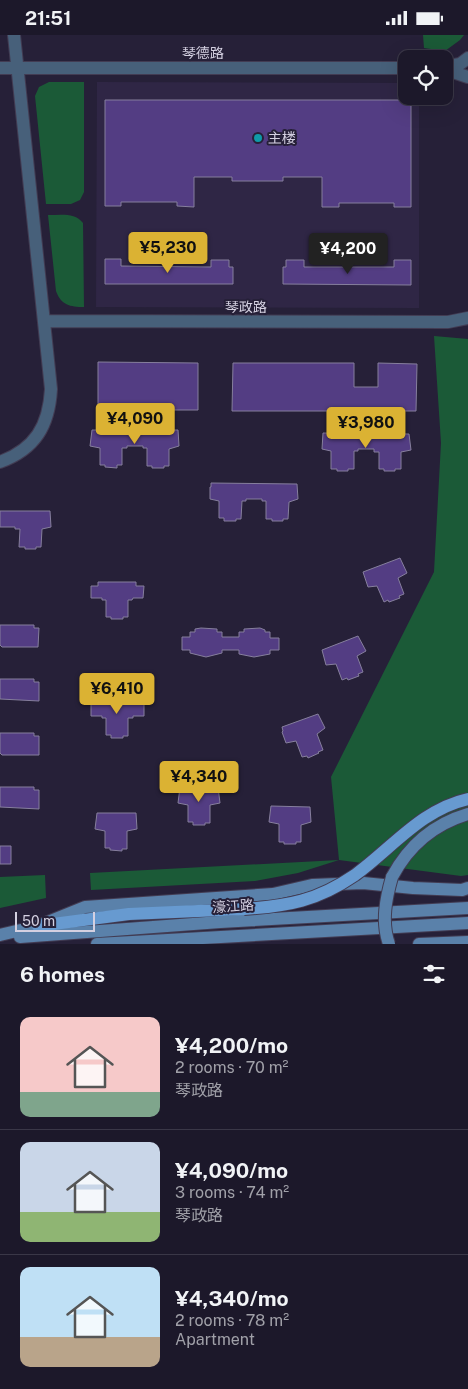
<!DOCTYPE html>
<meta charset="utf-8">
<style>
:root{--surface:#1c182a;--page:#292536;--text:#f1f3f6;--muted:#a0a0a8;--line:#3a3747;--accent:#dbb233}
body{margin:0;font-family:"Public Sans","Noto Sans SC",sans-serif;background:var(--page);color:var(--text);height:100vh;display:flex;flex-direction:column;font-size:19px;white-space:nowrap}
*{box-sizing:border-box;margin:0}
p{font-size:16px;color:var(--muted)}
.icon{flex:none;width:28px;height:28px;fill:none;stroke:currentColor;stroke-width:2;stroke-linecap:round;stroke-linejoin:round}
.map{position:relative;height:909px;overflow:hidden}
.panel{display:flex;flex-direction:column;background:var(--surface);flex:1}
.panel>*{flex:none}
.buttons{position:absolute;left:398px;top:15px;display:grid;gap:10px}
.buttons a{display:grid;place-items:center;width:55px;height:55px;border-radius:10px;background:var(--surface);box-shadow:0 5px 20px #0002,0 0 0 1px var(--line);font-size:25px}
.scale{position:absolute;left:15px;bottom:12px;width:80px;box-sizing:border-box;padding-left:5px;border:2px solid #d4d0e1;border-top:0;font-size:14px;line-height:18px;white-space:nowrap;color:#d4d0e1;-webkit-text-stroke:4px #262038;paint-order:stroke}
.price{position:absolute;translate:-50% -42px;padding:0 11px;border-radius:5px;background:var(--accent);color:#111;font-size:16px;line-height:32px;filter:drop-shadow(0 1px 2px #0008)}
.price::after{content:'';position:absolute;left:50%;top:30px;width:15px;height:11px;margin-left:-8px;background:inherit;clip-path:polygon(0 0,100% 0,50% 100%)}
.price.current{background:#222;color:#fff}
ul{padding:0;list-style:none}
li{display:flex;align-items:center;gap:15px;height:125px;padding:0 20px}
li+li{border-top:1px solid var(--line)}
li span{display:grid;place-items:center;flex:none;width:140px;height:100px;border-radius:10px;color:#555}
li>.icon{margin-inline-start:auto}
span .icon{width:60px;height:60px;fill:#fffc;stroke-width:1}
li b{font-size:21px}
h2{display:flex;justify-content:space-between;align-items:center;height:60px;padding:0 20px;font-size:21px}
.status{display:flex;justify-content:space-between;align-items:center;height:35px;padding:0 25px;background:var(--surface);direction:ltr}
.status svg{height:14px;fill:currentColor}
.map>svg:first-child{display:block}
</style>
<div class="status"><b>21:51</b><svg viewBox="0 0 49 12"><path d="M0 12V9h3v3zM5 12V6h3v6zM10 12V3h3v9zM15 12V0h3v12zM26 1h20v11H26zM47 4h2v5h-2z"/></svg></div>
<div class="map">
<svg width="468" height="909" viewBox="0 0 468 909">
<rect width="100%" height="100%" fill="#262038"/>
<path fill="#2f2645" d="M97 47 406 48V61H419V273L96 272Z"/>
<path fill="#1b5a37" d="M423 0H464L460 5 445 16 424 13Z
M49 47H84V157L80 165 71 169H46L35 61 39 52Z
M48 180C60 180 75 177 83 188L84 272C70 272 61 270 56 256Z
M434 301 468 304V840L461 841 339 825 298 838 255 846 91 855 90 838 339 825 331 742 434 537 441 408Z
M45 840 46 863 0 873V842Z"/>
<path fill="#533d83" stroke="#867f9d" d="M105 65H411V172H394V168H339V172H322V142H283V146H232V142H194V172L177 171V167H121V171H105Z
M105 224H121V231L211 232V225H229V232H233V249H105Z
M286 225H304V232H394V225H411V250L283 249V232H286Z
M98 327 198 328V375H98Z
M233 328H354V352H378V328L417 329 416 376H232Z
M92 395H178L179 411 169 414V431H164V433H152V431H147V413H143V411H127V413H122V430H117V433L105 432V430H100V413L90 411Z
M323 398 409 399 411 415 401 417V434H395V436H384V434H379V417H374V414H358V416H354V434H348V436H337V434H331V416L322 414Z
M211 448 297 449 298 464 289 467 288 484H283V486H272V484H266V466H262V464H246V466H242L241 484H236V486H224V483H219V466L210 464V452H211Z
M0 476H50L51 492 42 494 41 512H36V514H25V512H19L20 494H15V492H0Z
M400 523 407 538 398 543 404 559 399 561 400 563 389 567 388 565 384 567 377 551 368 552 363 537Z
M98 547H136V551H144L143 563H133L132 565H128V582H123V584H111V582H106V565H102V563H91V551H98Z
M0 590H34V593H39L38 612H2L0 610Z
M201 593 217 594V597H222V602H239V597H244V594L260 593 265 595V597H270V603H279V615H270V619L254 622 239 619V615H222V618L206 622 190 618V615H182V602H190V597H195V594Z
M358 601 366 616 357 621 363 637 358 639 359 641 348 645 347 643 342 645 336 629 326 630 322 615Z
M0 644H34V647H39V666L0 664Z
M98 665H136V669H144V681H133V683H128V701H123V703H111V700H106V683H102V681H91V669H98Z
M318 679 325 693 317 699 323 715 318 717 319 718 308 723 307 721 302 722 296 706 286 708 282 697 283 696 282 692Z
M0 698H34V701H39V720H2L0 718Z
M0 752H34V755H39V774L0 772Z
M180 752H218L220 768 210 770V788H205V790H193V787H188V770L178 768Z
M271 771 310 772 311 787 301 790V807H296V809H284V807H279V789L269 787Z
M97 778H136L137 794 127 796V814H122V816L110 815V813H105V796L95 794Z
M0 811H11V829H0Z"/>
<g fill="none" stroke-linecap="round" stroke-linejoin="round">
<defs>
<path id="minor" d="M444 32 460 29 468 23
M0 33H406
M444 34 468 42
M44 286 448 287 468 283
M0 427C35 414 49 391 51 354L14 0"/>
<path id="secondary" d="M392 842C409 810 434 789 468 779
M0 900 38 891 85 872 273 859 312 850 363 848 413 853 462 855 468 853
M20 902 220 887 468 873
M97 909 468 888
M419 909 468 907"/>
<path id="primary" d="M38 891 129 879 244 874"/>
</defs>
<use href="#minor" stroke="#423c53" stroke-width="14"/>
<use href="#secondary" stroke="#423c53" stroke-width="14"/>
<use href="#primary" stroke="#423c53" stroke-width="14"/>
<use href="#minor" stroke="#47607a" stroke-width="12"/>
<use href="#secondary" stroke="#5a81aa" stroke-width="12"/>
<use href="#primary" stroke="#679ad0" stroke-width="12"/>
<defs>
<path id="secondary-bridge" d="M389 909C381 887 386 863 392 842"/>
<path id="primary-bridge" d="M244 874C288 871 317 866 355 840 392 813 422 774 468 764"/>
</defs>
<use href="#secondary-bridge" stroke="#423c53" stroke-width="14" stroke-linecap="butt"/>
<use href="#primary-bridge" stroke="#423c53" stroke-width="14" stroke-linecap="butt"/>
<use href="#secondary-bridge" stroke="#5a81aa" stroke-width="12"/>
<use href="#primary-bridge" stroke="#679ad0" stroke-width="12"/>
</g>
<circle fill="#0f9aa8" stroke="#262038" stroke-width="2" cx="258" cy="103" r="5"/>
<g text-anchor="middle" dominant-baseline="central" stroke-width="4" stroke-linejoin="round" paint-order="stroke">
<g font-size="14" fill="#d4d0e1" stroke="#262038">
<text x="203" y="18">琴德路</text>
<text x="246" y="272">琴政路</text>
<text transform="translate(233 871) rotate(-4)">濠江路</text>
</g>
<g font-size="14" fill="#d4d0e1" stroke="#262038" text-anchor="start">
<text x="268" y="103">主楼</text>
</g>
</g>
</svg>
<div class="buttons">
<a><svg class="icon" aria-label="locate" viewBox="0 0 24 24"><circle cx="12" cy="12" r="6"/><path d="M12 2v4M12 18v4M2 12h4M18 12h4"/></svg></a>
</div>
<div class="scale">50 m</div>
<b class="price" style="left:168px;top:239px">¥5,230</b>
<b class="price current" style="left:348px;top:240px">¥4,200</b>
<b class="price" style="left:135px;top:410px">¥4,090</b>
<b class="price" style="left:366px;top:414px">¥3,980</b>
<b class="price" style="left:117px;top:680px">¥6,410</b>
<b class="price" style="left:199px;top:768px">¥4,340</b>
</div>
<section class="panel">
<h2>6 homes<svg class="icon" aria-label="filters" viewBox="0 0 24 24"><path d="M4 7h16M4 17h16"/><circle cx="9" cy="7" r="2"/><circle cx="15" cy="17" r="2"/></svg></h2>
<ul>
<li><span style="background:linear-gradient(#f6c9c9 75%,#7fa58c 0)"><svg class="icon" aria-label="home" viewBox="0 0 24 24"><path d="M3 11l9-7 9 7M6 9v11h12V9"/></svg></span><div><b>¥4,200/mo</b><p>2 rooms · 70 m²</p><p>琴政路</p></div></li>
<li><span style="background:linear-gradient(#c9d6e8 70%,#8fb573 0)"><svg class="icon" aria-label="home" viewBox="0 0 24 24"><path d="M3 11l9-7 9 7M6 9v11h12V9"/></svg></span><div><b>¥4,090/mo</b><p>3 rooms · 74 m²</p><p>琴政路</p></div></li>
<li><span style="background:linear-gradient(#bfe0f5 70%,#b9a48a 0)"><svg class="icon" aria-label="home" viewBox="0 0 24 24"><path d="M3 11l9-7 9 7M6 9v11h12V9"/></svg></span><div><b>¥4,340/mo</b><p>2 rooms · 78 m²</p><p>Apartment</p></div></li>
</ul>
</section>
